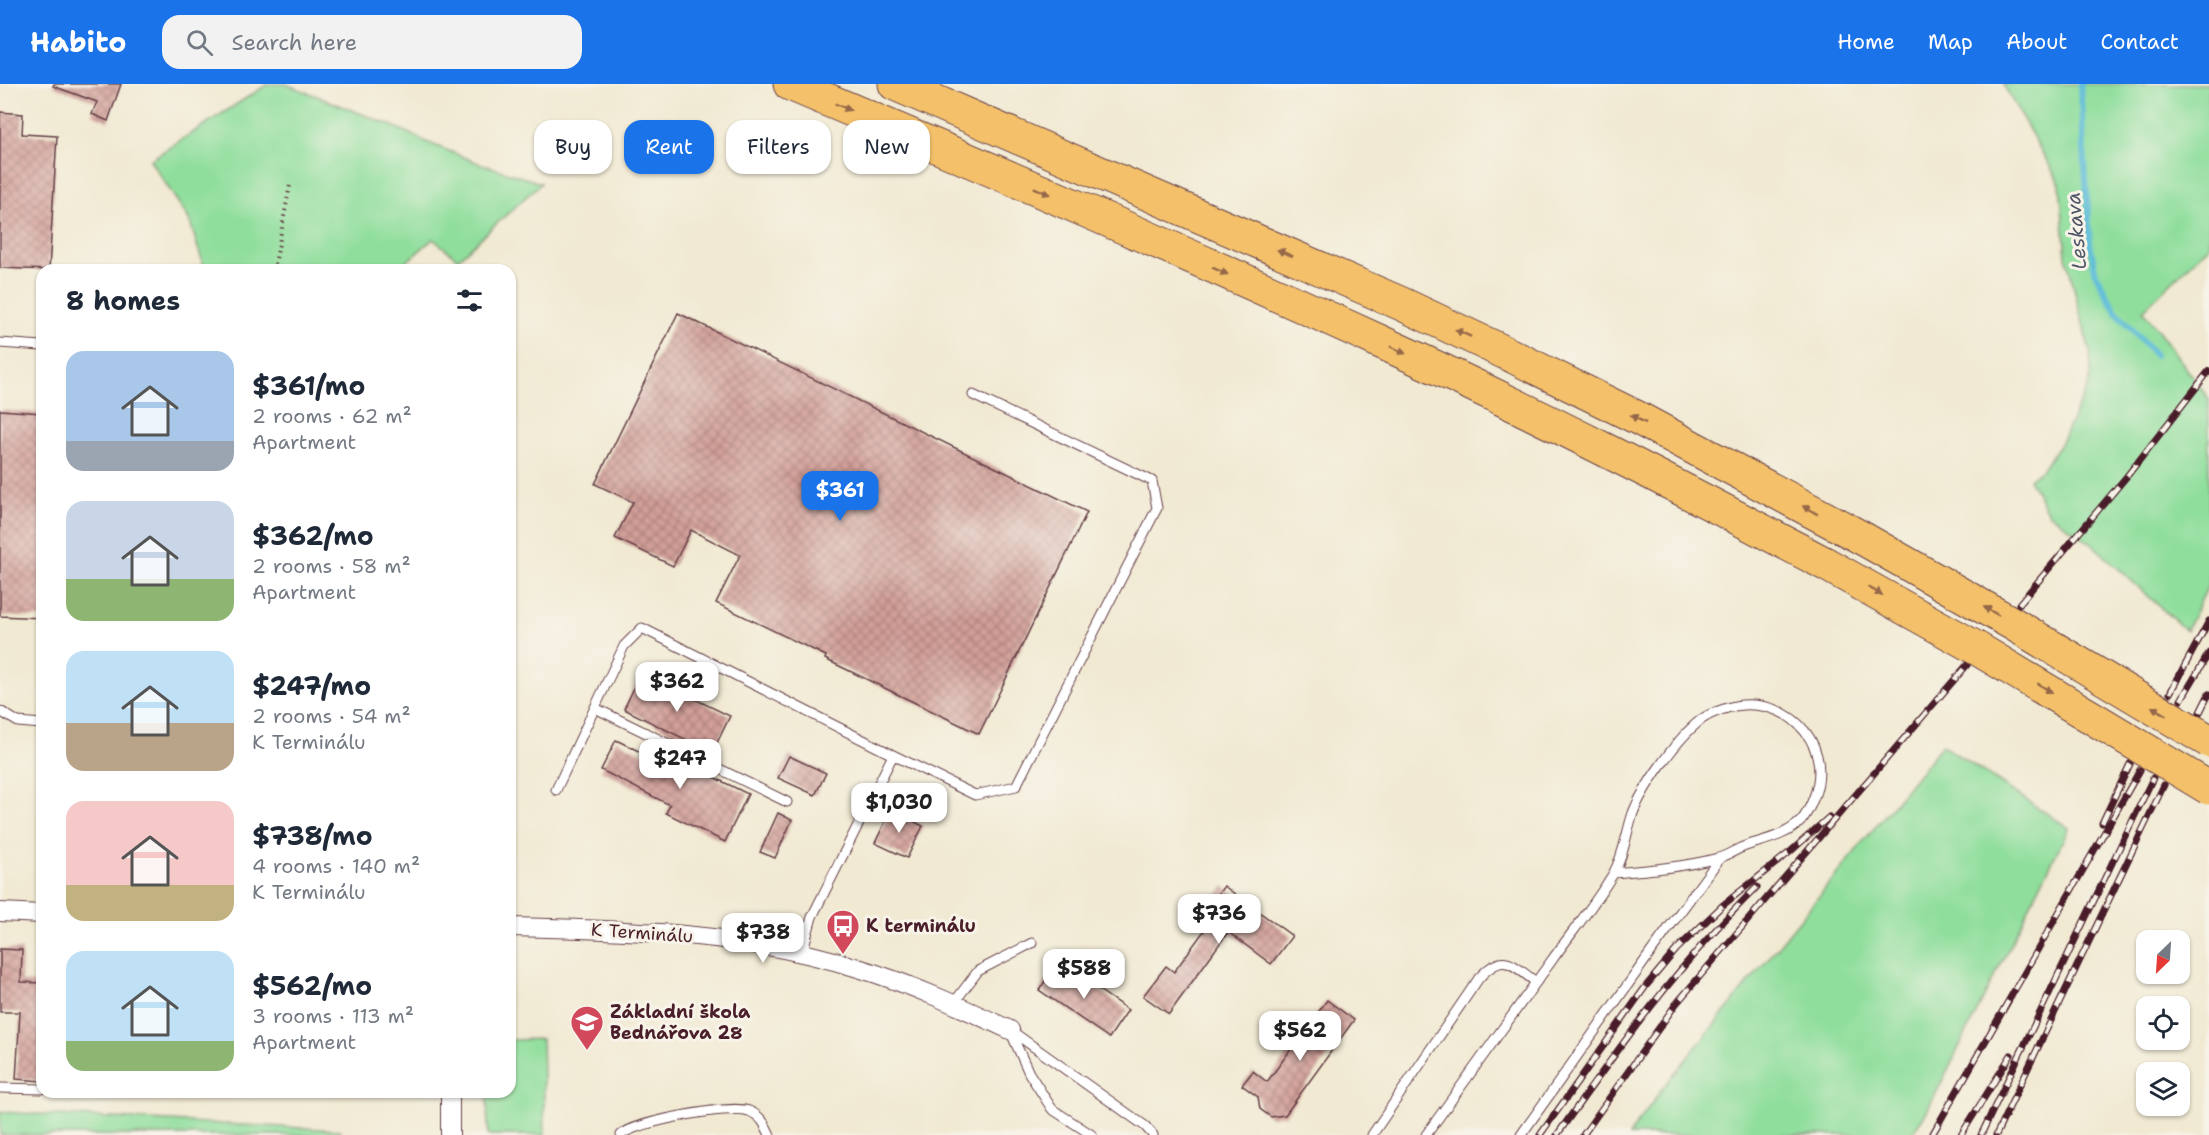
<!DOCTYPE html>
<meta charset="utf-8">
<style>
:root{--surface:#fff;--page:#f2f2f3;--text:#1f2937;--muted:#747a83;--accent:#1a73e8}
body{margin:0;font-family:"Shantell Sans",sans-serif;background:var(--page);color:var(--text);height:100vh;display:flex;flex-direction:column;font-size:22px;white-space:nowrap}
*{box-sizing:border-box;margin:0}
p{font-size:20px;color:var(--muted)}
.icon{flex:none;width:33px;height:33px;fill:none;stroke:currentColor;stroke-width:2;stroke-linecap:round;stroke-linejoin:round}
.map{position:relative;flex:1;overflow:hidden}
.sheet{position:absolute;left:36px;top:180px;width:480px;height:834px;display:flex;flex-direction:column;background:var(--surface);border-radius:18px;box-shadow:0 2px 4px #0004}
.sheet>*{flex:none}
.banner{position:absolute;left:534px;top:36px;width:570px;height:54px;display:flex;gap:12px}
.needle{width:39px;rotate:205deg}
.fabs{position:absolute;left:2136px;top:846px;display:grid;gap:12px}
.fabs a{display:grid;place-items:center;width:54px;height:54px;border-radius:12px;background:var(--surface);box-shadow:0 2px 4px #0004;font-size:30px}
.price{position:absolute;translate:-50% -51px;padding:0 14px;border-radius:12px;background:#fff;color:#222;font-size:20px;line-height:39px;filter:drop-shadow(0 2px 3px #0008)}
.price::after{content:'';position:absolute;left:50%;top:36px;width:18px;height:14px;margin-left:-9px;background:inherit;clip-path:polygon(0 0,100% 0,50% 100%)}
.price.selected{background:var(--accent);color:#fff}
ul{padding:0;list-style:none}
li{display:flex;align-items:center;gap:18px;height:150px;padding:0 30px}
li span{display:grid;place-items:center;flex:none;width:168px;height:120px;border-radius:18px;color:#555}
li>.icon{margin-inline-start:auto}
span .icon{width:72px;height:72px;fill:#fffc;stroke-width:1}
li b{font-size:26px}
h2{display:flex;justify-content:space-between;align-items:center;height:72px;padding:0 30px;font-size:26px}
.pill{padding:0 21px;border-radius:18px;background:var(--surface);box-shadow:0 2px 4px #0004;font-size:21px;line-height:54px}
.pill.selected{background:var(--accent);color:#fff}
header{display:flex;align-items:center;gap:36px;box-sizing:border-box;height:84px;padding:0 30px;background:var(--accent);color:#fff}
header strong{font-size:28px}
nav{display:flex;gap:33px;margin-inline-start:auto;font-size:21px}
.search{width:420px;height:54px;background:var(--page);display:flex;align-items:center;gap:15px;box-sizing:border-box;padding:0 21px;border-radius:18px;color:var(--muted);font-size:22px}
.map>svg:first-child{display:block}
</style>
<header>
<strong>Habito</strong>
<div class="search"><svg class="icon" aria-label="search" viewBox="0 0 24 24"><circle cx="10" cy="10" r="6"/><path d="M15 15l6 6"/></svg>Search here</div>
<nav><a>Home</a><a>Map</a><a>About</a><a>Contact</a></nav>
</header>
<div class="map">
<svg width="2209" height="1051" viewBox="0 0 2209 1051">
<defs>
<pattern id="building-cross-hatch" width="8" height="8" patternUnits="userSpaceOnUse" patternTransform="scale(1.5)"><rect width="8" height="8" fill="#d29f99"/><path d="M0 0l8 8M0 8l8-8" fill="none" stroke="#ac817d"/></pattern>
</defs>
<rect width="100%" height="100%" fill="#f7f3e8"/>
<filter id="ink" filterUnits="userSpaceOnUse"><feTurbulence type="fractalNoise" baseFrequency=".0167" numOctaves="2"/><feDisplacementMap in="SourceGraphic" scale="12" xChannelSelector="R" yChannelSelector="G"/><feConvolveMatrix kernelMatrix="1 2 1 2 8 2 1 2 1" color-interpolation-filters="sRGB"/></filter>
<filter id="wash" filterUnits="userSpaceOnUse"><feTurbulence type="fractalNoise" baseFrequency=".008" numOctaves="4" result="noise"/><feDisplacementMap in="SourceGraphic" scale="24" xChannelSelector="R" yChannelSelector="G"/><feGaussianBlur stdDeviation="1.35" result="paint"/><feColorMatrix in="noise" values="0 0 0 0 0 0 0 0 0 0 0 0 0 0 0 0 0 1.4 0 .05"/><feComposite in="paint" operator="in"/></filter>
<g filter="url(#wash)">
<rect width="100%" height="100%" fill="#f1e9d2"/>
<path fill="#8fde9c" stroke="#6c7e64" stroke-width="1.5" d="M268 0H286L400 45 424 57 481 80 541 99 458 175 433 155 397 186H205L189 135 150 76Z
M2003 0H2209V162L2143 226 2209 315V500L2186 547 2093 461 2048 429 2029 395 2041 386 2059 362 2088 303 2091 288 2090 268 2066 172 2060 100Z
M1942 661 2069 744 1927 1027 1911 1051H1629L1662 1005Z
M542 955 545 1051H488L487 1008H510V956Z
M0 1028 340 1046 339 1051H0Z"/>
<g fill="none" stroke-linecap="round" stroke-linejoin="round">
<path stroke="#5bbcd9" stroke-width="6" d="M2080 0 2090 160 2096 191 2115 226 2155 271"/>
</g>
<g id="blocks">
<path fill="url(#building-cross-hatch)" d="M54 0H121L108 37 92 30 97 18 53 2Z
M0 28 23 30 22 50 57 52 49 186 0 184Z
M678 229 1087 428 979 650 825 575 826 572 716 519 740 471 691 446 673 482 615 454 633 418 595 400Z
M0 326 42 329V534L0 532Z
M641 589 730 632 710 673 697 666 699 662 624 625Z
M616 656 686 690 691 679 704 685 703 688 748 710 725 758 666 729 670 721 601 686Z
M789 672 826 689 815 711 778 694Z
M891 726 923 742 907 774 875 759Z
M778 729 792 736 775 774 760 768Z
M1224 802 1292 852 1271 880 1228 848 1169 930 1143 912 1166 882 1174 888 1212 836 1203 830Z
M0 865 22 866 21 898 42 899V997L16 995 20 928H0Z
M1058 878 1128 926 1109 954 1039 906Z
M1327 916 1354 936 1285 1031 1271 1033 1260 1025 1258 1013 1242 1001 1253 987 1267 998Z"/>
</g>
</g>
<g filter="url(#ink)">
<use href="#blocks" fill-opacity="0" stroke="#633d44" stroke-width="1.5"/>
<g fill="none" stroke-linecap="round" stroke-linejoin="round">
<defs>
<path id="service" d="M0 259 42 262
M595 624 787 718
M0 627 18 638 42 640
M893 671 975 711 1016 702 1157 424 1152 397 973 311
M556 706 624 562 642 544 893 671 812 833 802 869
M953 920 978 887 1032 859
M1010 946 1145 1042 1153 1051
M1011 949 1029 989 1052 1025 1092 1051
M0 1004 42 1005
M621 1051C635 1038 731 1020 749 1027 761 1032 765 1040 770 1051
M1372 1051 1479 894C1504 867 1511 880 1536 898
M1426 1051C1468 993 1510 934 1552 876 1572 848 1595 820 1613 790 1624 772 1626 749 1633 729 1643 703 1675 658 1696 640 1703 633 1714 628 1724 625 1780 606 1836 655 1814 713 1811 721 1807 730 1801 737 1786 752 1763 756 1743 763 1735 766 1727 772 1718 774 1684 783 1649 786 1614 789
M1521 1051 1651 868 1720 774"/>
<path id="minor" d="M0 828 42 830
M510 843C626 846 747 848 858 884 911 900 961 923 1010 946
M450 1008V1051"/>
<path id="motorway" d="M790 0C988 84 1187 169 1383 259 1533 327 1679 403 1824 479
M895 0 1402 220 1508 270 1636 333 1862 454"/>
</defs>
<use href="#service" stroke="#633d44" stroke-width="11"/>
<use href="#minor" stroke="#633d44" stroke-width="20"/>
<use href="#motorway" stroke="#633d44" stroke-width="35"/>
<path stroke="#633d44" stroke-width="4" stroke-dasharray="1.5 4.5" stroke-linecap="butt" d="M274 186 290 101"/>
<use href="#service" stroke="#fff" stroke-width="9"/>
<use href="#minor" stroke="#fff" stroke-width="18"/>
<use href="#motorway" stroke="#f4c16b" stroke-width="33"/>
<defs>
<path id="rail" d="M2019 520 2127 392 2209 287
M2170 609 2209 537
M2181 616 2209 569
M2200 628 2209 610
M2102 739 2130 680
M1540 1051 1646 902 1677 865 1723 821 1790 768 1829 733
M1557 1051C1620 962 1679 879 1757 803
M1583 1051 1676 920 1967 581
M1932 1051 2140 686
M1961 1051 2011 971
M1981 1051 2153 694
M1996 1051 2164 701"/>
</defs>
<use href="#rail" stroke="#4a1f2b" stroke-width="7"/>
<use href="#rail" stroke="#f7f3e8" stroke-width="4.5" stroke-dasharray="14" stroke-linecap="butt"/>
<defs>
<path id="motorway-bridge" d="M1862 454 2015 541 2209 657
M1824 479 1978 565 2209 704"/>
</defs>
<use href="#motorway-bridge" stroke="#633d44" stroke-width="35" stroke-linecap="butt"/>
<use href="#motorway-bridge" stroke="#f4c16b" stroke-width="33"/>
</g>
<defs><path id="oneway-solid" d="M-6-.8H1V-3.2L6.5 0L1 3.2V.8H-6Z" transform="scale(1.5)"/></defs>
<g fill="#966848">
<use href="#oneway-solid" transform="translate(843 23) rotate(23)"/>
<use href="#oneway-solid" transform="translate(1042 107) rotate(24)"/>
<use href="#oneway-solid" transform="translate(1285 169) rotate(-157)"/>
<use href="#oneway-solid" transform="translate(1220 187) rotate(24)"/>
<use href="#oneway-solid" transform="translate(1463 249) rotate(-155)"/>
<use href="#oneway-solid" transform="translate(1398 266) rotate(26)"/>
<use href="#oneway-solid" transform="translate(1638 335) rotate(-153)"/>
<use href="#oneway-solid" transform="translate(1810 426) rotate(-151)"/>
<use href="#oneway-solid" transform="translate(1875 507) rotate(29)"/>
<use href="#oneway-solid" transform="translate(1991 527) rotate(-150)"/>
<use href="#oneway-solid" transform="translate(2045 604) rotate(31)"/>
<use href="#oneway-solid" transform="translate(2159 627) rotate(-149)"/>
</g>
</g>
<defs>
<symbol id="bus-pin" viewBox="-11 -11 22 30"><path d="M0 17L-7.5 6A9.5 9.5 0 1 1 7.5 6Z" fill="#d1495b" stroke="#f7f3e8"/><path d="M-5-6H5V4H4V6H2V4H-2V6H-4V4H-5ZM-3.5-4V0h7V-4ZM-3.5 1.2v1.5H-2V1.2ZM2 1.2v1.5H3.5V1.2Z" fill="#fff"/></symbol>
<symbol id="school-pin" viewBox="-11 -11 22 30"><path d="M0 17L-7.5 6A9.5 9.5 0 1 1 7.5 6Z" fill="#d1495b" stroke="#f7f3e8"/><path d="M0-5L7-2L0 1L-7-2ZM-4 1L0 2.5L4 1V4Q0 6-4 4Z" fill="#fff"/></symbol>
</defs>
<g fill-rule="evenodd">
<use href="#bus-pin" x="824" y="823" width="38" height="52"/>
<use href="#school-pin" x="568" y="919" width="38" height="52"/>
</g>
<g text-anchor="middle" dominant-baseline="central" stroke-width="6" stroke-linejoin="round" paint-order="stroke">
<g font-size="18" font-weight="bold" fill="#4a1f2b" stroke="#f7f3e8" text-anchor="start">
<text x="866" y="842">K terminálu</text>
<text x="610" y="928">Základní škola<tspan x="610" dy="21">Bednářova 28</tspan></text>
</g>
<g font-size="18" fill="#4a1f2b" stroke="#f7f3e8">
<text transform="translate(642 849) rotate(4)">K Terminálu</text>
</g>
<g font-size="20" font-style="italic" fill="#505668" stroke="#f7f3e8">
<text transform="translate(2076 147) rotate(-95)">Leskava</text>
</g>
</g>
</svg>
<div class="fabs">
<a><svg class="needle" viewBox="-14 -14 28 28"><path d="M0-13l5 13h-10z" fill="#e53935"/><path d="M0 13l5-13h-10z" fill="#747a83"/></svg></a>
<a><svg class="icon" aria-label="locate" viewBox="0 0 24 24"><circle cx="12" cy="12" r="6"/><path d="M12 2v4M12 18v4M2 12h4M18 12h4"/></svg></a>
<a><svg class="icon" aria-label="layers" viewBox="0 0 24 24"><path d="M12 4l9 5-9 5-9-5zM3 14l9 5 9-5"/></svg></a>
</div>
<b class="price selected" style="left:840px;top:438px">$361</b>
<b class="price" style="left:677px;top:629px">$362</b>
<b class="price" style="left:680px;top:706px">$247</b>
<b class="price" style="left:899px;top:750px">$1,030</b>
<b class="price" style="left:1219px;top:861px">$736</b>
<b class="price" style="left:763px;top:880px">$738</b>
<b class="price" style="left:1084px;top:916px">$588</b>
<b class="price" style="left:1300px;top:978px">$562</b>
<div class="banner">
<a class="pill">Buy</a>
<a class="pill selected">Rent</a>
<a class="pill">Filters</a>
<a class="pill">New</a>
</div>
<section class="sheet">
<h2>8 homes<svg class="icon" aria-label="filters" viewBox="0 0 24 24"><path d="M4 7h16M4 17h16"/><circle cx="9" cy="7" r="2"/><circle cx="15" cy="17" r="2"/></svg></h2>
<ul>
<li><span style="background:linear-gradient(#a9c7e8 75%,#9aa5b1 0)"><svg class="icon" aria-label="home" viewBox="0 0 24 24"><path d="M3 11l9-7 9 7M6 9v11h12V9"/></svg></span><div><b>$361/mo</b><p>2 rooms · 62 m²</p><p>Apartment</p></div></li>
<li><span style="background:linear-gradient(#c9d6e8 65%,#8fb573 0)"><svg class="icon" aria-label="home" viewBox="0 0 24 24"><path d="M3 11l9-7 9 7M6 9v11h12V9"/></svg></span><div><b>$362/mo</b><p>2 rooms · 58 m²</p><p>Apartment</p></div></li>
<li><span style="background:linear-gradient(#bfe0f5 60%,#b9a48a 0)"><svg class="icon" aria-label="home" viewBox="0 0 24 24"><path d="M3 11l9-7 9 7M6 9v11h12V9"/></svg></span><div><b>$247/mo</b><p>2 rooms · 54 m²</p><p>K Terminálu</p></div></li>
<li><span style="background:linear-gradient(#f6c9c9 70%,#c2b280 0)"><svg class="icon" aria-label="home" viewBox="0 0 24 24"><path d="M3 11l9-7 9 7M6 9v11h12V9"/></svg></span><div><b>$738/mo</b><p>4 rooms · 140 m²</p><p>K Terminálu</p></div></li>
<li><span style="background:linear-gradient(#bfe0f5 75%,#8fb573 0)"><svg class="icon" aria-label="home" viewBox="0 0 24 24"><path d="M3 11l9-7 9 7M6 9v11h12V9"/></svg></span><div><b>$562/mo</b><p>3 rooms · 113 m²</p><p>Apartment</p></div></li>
</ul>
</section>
</div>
